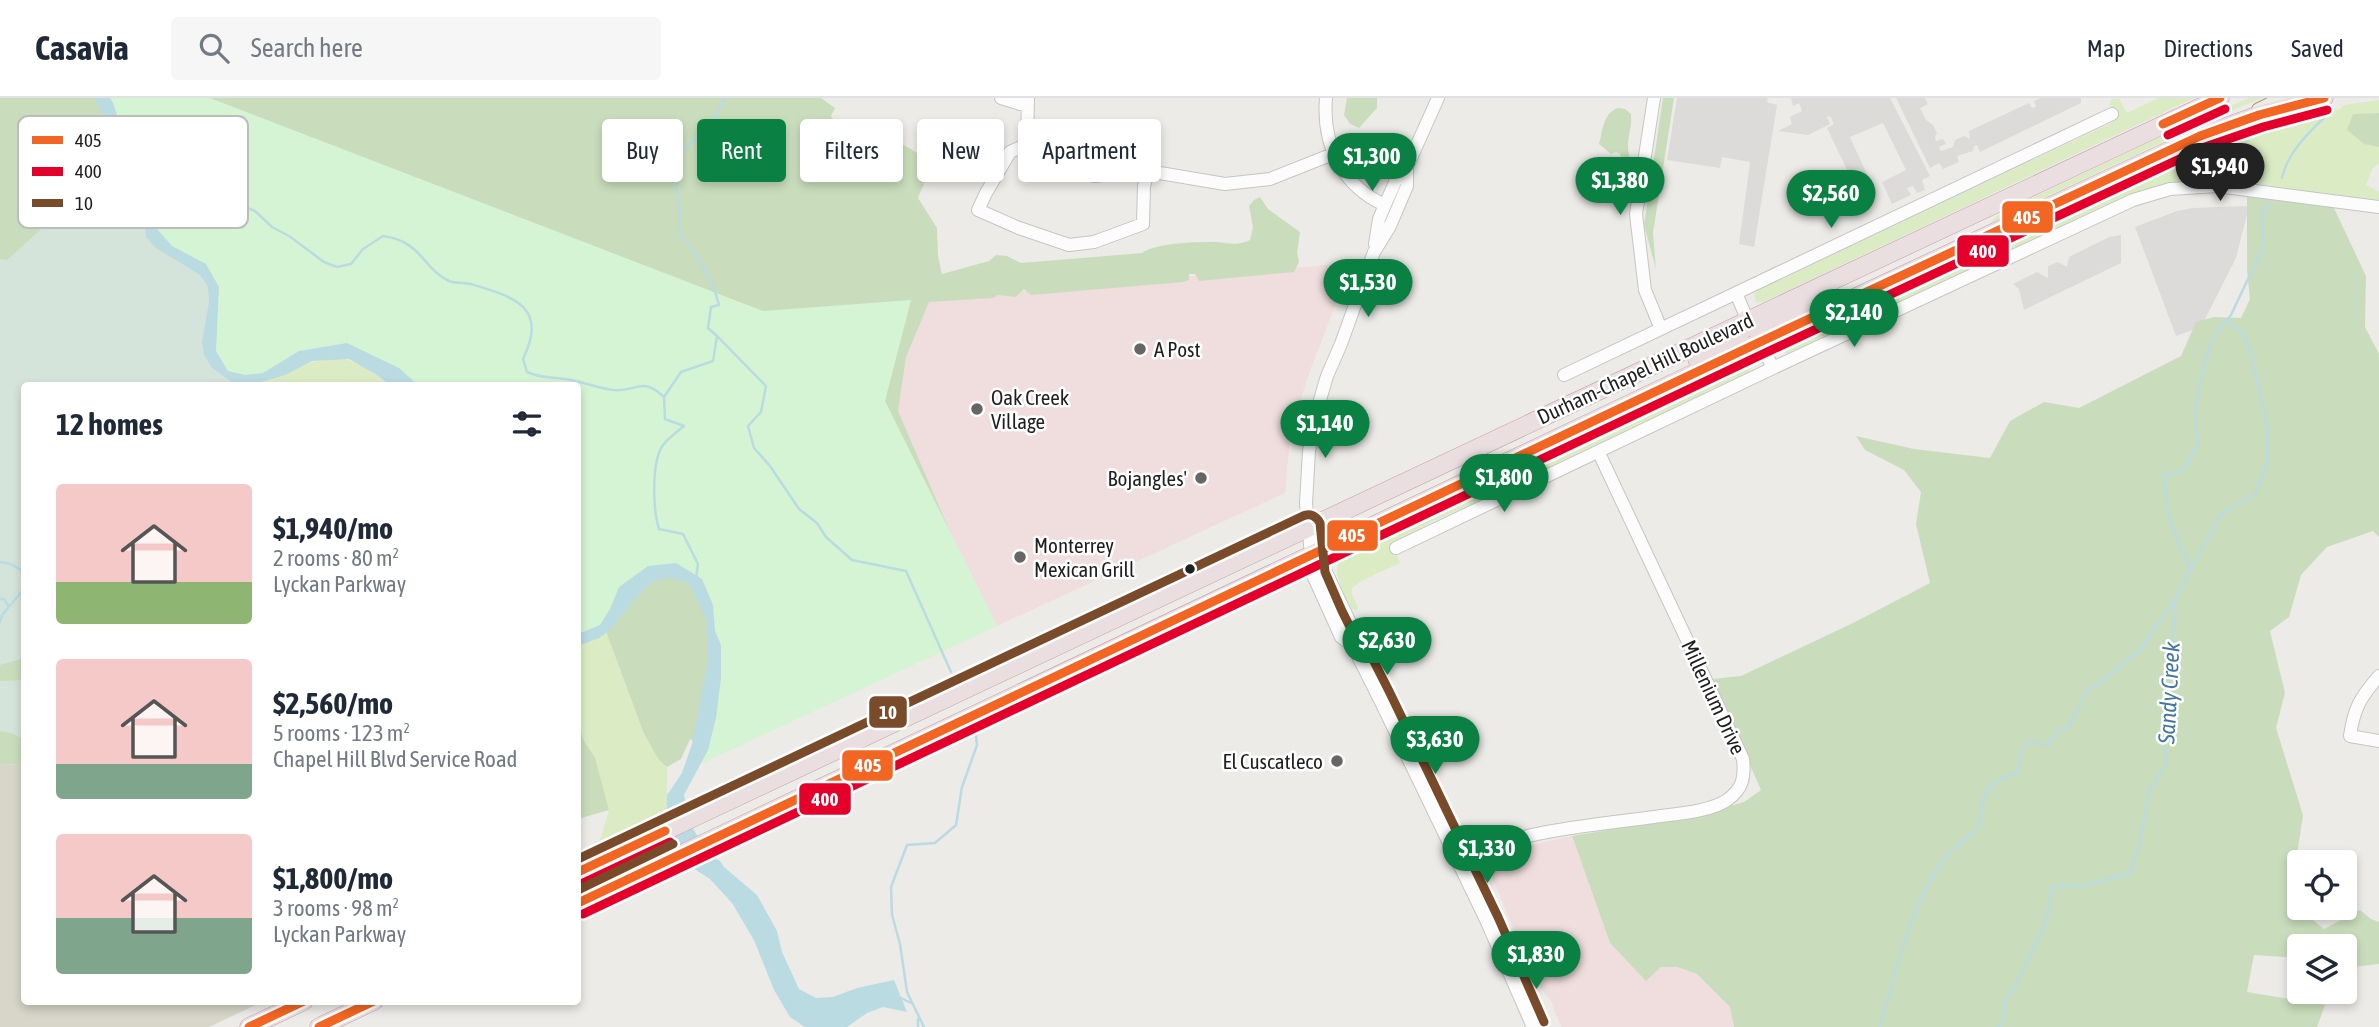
<!DOCTYPE html>
<meta charset="utf-8">
<style>
:root{--surface:#fff;--page:#f6f6f7;--text:#1f2937;--muted:#747a83;--line:#e0e1e3;--accent:#0b8043}
body{margin:0;font-family:"Asap Condensed",sans-serif;background:var(--page);color:var(--text);height:100vh;display:flex;flex-direction:column;font-size:26px;white-space:nowrap}
*{box-sizing:border-box;margin:0}
p{font-size:23px;color:var(--muted)}
.icon{flex:none;width:38px;height:38px;fill:none;stroke:currentColor;stroke-width:2;stroke-linecap:round;stroke-linejoin:round}
.map{position:relative;flex:1;overflow:hidden}
.sheet{position:absolute;left:21px;top:284px;width:560px;height:623px;display:flex;flex-direction:column;background:var(--surface);border-radius:7px;box-shadow:0 4px 10px #0003}
.sheet>*{flex:none}
.guide{position:absolute;left:602px;top:21px;width:665px;height:63px;display:flex;gap:14px}
.controls{position:absolute;left:2287px;top:752px;display:grid;gap:14px}
.controls a{display:grid;place-items:center;width:70px;height:70px;border-radius:7px;background:var(--surface);box-shadow:0 4px 10px #0003;font-size:35px}
.price{position:absolute;translate:-50% -60px;padding:0 16px;border-radius:24px;background:var(--accent);color:#fff;font-size:23px;line-height:46px;filter:drop-shadow(0 2px 4px #0008)}
.price::after{content:'';position:absolute;left:50%;top:42px;width:21px;height:16px;margin-left:-10px;background:inherit;clip-path:polygon(0 0,100% 0,50% 100%)}
.price.selected{background:#222;color:#fff}
ul{padding:0;list-style:none}
li{display:flex;align-items:center;gap:21px;height:175px;padding:0 35px}
li span{display:grid;place-items:center;flex:none;width:196px;height:140px;border-radius:7px;color:#555}
li>.icon{margin-inline-start:auto}
span .icon{width:84px;height:84px;fill:#fffc;stroke-width:1}
li b{font-size:30px}
h2{display:flex;justify-content:space-between;align-items:center;height:84px;padding:0 35px;font-size:30px}
.chip{padding:0 24px;border-radius:7px;background:var(--surface);box-shadow:0 4px 10px #0003;font-size:24px;line-height:63px}
.chip.selected{background:var(--accent);color:#fff}
header{display:flex;align-items:center;gap:42px;box-sizing:border-box;height:98px;padding:0 35px;background:var(--surface);border-bottom:2px solid var(--line)}
header strong{font-size:33px}
nav{display:flex;gap:38px;margin-inline-start:auto;font-size:24px}
.search{width:490px;height:63px;background:var(--page);display:flex;align-items:center;gap:18px;box-sizing:border-box;padding:0 24px;border-radius:7px;color:var(--muted);font-size:26px}
.map>svg:first-child{display:block}
</style>
<header>
<strong>Casavia</strong>
<div class="search"><svg class="icon" aria-label="search" viewBox="0 0 24 24"><circle cx="10" cy="10" r="6"/><path d="M15 15l6 6"/></svg>Search here</div>
<nav><a>Map</a><a>Directions</a><a>Saved</a></nav>
</header>
<div class="map">
<svg width="2379" height="929" viewBox="0 0 2379 929">
<rect width="100%" height="100%" fill="#edebe8"/>
<path fill="#dcdbd9" d="M1677 0H1768L1767 4 1777 7 1754 149 1739 146 1750 64 1722 59 1720 70 1667 62Z
M1791 0H1890L1930 78 1922 82 1925 92 1917 95 1913 88 1907 90 1911 97 1892 106 1882 84 1906 72 1883 25 1850 39 1875 94 1871 106 1865 109 1827 30 1834 26 1830 18 1827 19 1830 26 1808 37 1778 33 1792 26 1790 19 1802 13 1799 5 1793 8Z
M1896 0H1925L1928 6 1920 10 1926 22 1933 27 1937 35 1935 39 1936 43 1943 41 1946 46 1939 49 1941 53 1953 49 1955 42 1964 38 1970 41 1969 33 2029 5 2032 10 2036 9 2034 3 2041 0H2081V5L1980 54 1977 47 1974 48 1973 53 1957 58 1959 64 1943 71 1939 65 1930 70Z
M2249 108 2236 160 2201 229 2176 238 2135 129 2177 113 2192 110Z
M2121 137V165L2024 212 2019 191 2013 186 2037 174 2048 180V168L2058 164 2067 169 2069 159 2109 139Z"/>
<path fill="#efdedd" d="M1349 165V172L1311 270 1291 331 1285 395 997 528 885 303 911 202Z
M1572 738 1610 845 1661 869H1677L1697 876 1730 909 1734 929H1561L1551 903 1535 882 1488 769 1490 763 1514 751Z"/>
<path fill="#d7d6c9" d="M0 666 24 667V903H264L209 929H0Z"/>
<path fill="#dbecc5" d="M2158 0H2194L1764 204H1756L1754 196 1760 191 2111 25 2116 20 2115 11 2109 7 2111 1H2119L2127 15Z
M2249 0H2262L2211 21 1989 126 1998 117 2023 104 2183 28Z
M2379 2V65L2373 70 2366 87 2379 94V103L2289 92 2147 93 2105 108 1962 177 1944 182 1887 210 1849 226 1817 241 1791 257 1785 255 1786 249 1795 244 2144 79 2240 37 2306 17 2340 11 2344 7Z
M338 260C357 262 374 275 390 287H24L305 265Z
M1750 266V274L1734 284 1711 291 1673 313 1546 373 1431 424 1397 443 1393 448 1400 465 1363 482 1352 490V496L1358 509 1357 513 1352 511C1342 491 1326 468 1349 453L1729 272Z
M607 535 644 636 667 669V716L599 745 609 712 595 659 584 643 578 625V548Z"/>
<path fill="#c9ddbc" d="M0 0H821L835 10 831 18C836 26 841 34 850 37 857 39 866 36 873 36 885 37 927 55 928 68 930 78 921 91 918 100L937 130 938 158 942 176 989 163 996 157 1007 158 1021 165 1142 155C1158 144 1196 144 1217 144 1229 145 1238 148 1250 142L1253 129 1249 108 1254 102 1260 99 1268 111 1300 134 1297 155 1299 164 1294 174 1199 183 1195 176H1189V182L1183 184 1031 197 1024 191 1016 199 998 197 993 200 929 204 906 259 898 313 972 485 710 652 690 641 681 661 667 669 659 662 644 636 597 509 578 287 488 238 0 286Z
M1347 0H1377V10L1359 30 1350 26 1344 17Z
M1663 0H1674L1653 135 1656 171 1644 127Z
M1618 10 1625 11 1631 16C1632 28 1629 35 1628 46 1627 55 1632 60 1630 70L1626 68 1620 56 1616 54 1611 56 1599 46C1603 32 1603 15 1618 10Z
M2379 15V49L2364 46 2347 32 2353 16Z
M2247 96 2333 108 2366 178 2365 229 2379 256V439L2373 433 2327 449 2301 477 2289 519 2270 533 2285 595 2276 630 2303 717 2290 803 2324 831 2360 812 2371 821 2379 824V866L2345 870V849H2300L2299 860 2254 857 2247 894 2325 907 2317 929H1734L1730 909 1697 876 1677 869H1661L1646 883 1610 845 1572 738 1692 718 1744 704 1761 692 1712 581 1741 578 1855 524 1930 485 1916 426 1921 394 1904 372 1865 352 1856 338 1914 351 1990 360 2010 323 2044 304 2079 310 2181 258 2196 224 2214 219 2241 220 2250 201 2247 172Z
M24 518V667L0 666V535Z
M578 625 584 643 595 659 609 712 578 721Z"/>
<path fill="#d5e4db" d="M62 58C90 75 114 97 144 111 144 120 143 131 147 138 158 163 201 163 208 190 213 208 206 227 202 244L223 279 233 285 227 287H24V560L0 567V161L7 162 58 116Z
M24 582V642L12 635 0 633V583Z"/>
<path fill="#d5f4d4" d="M102 0H210L763 213 911 202 885 303 997 528 688 672 716 567 701 486 659 474 603 528 578 540V287H403L383 268 330 254 264 280 225 274 212 254 210 182 155 138Z"/>
<path fill="#badbe2" d="M94 0H110L113 5 157 131 172 148 206 166 219 189 216 253 228 273 245 277 263 275 299 253 347 245 399 270 418 287H390L375 276 349 261 312 263 285 277 251 287 233 285 212 270 204 257 202 244 209 204 208 188 200 177 155 149 146 139 144 111 119 60 114 36Z
M676 465 702 481 713 507 715 533 721 547V580L716 620 708 652 684 697 691 727 708 756 720 763 724 769 757 797 777 833 782 854 799 891 816 900 833 899 857 890 894 882 907 914 883 909 867 915 847 929H805L790 919 774 892 754 842 732 805 710 781 693 770 680 751 667 720V697L682 675 692 646 708 562 707 523 690 487 683 483 668 480 654 483 639 496 608 534 599 540 578 548V536L600 527 610 511 619 489 648 468Z"/>
<g fill="none" stroke-linecap="round" stroke-linejoin="round">
<path stroke="#badbe2" stroke-width="2.5" d="M2282 80C2287 56 2307 36 2324 20L2325 15
M235 105 255 113 272 129 289 138 324 164 337 169 351 166 363 151 383 138C422 143 423 171 449 183 456 186 464 184 471 186 514 199 549 209 523 261L527 274C540 280 551 279 565 281 581 283 597 290 613 292 636 295 641 277 664 299
M717 238 766 288 761 314 748 328 754 350 770 368 799 411 817 425 826 439 852 462 906 473 951 574
M0 464 11 466 24 474
M2190 471 2169 420 2164 377 2181 374 2198 347 2195 320 2200 283 2210 248 2218 233 2231 217 2264 147 2262 115 2269 106
M696 480 698 466 683 436 659 431C653 412 651 364 663 347 668 340 677 334 684 328L665 321 664 299 681 274 713 263 717 238 708 230 711 209 719 207C713 181 697 156 680 136L679 105 672 65 678 56 710 28 725 0
M0 501H4L9 509
M0 524 2 517 24 491
M901 900 911 905
M918 921V929
M924 929 907 894 900 846 892 817 891 789 907 747 935 745 956 727 962 689 977 647 976 638
M1880 929C1895 876 1911 805 1944 761 1954 749 1969 739 1980 727 1982 697 1986 683 2017 675L2023 649 2030 644 2047 647 2059 631H2068L2087 592 2097 587 2142 550 2173 504
M1998 929 2005 920V902L2016 887 2046 824 2052 788H2083L2130 775 2140 744 2149 694 2167 664C2167 657 2163 649 2163 642 2162 634 2171 625 2172 616 2173 604 2166 596 2170 584L2175 501 2220 417 2255 396 2267 366 2268 329 2251 257 2243 234 2227 223"/>
<defs>
<path id="minor" d="M1001 0 1027 8
M1028 0 1027 41 1044 64 1094 78 1148 73 1225 86 1270 81 1333 56
M1326 0C1322 46 1342 88 1385 107
M1654 0 1636 116 1645 192 1661 231
M1030 45 1010 54 986 95 978 112 1019 130 1069 147 1094 144 1143 126 1144 88 1148 73
M1407 69V88L1390 128 1374 154 1341 246 1327 278 1315 319 1309 353 1306 405 1313 477 1341 539 1353 548 1382 606 1487 824 1533 929
M1375 146 1379 121 1385 107 1396 82 1407 69 1438 0
M1736 195 1747 221
M1760 244 1773 270
M1564 277 2112 16
M1396 450 1773 270 2133 102 2170 91 2217 88 2379 109
M1311 457 1324 470 1356 537 1353 548
M2379 578C2360 600 2354 610 2350 638L2379 643
M1457 764C1517 732 1587 728 1654 719 1674 716 1710 714 1727 702 1743 691 1745 679 1743 661L1599 355"/>
<path id="major" d="M2259 12 2284 0"/>
<path id="highway" d="M1759 237 1765 228 1804 205
M1697 261C1716 251 1743 244 1747 221
M578 774 2220 0
M578 805 1760 244 2200 38 2259 17 2324 0
M249 929 304 903
M319 929 374 903"/>
</defs>
<use href="#minor" stroke="#c6c5c4" stroke-width="14"/>
<use href="#major" stroke="#a49884" stroke-width="16"/>
<use href="#highway" stroke="#c49daa" stroke-width="19"/>
<use href="#minor" stroke="#fcfcfc" stroke-width="12"/>
<use href="#major" stroke="#f1ebe5" stroke-width="14"/>
<use href="#highway" stroke="#eadee0" stroke-width="18"/>
<defs>
<path id="bus-1" d="M2163 26 2220 0
M578 774 665 733
M578 805 1760 244 2200 38 2259 17 2324 0
M249 929 304 903
M319 929 374 903"/>
<path id="bus-2" d="M2168 37 2225 11
M583 785 670 744
M583 816 1765 255 2205 49 2263 29 2327 12"/>
<path id="bus-3" d="M578 761 1303 418C1310 415 1316 418 1320 425L1325 474 1342 513 1351 531 1363 542 1389 593 1498 819 1544 924
M578 792 673 746"/>
</defs>
<use href="#bus-1" stroke="#fff" stroke-width="14"/>
<use href="#bus-2" stroke="#fff" stroke-width="14"/>
<use href="#bus-3" stroke="#fff" stroke-width="14"/>
<use href="#bus-1" stroke="#f26522" stroke-width="9"/>
<use href="#bus-2" stroke="#e4002b" stroke-width="9"/>
<use href="#bus-3" stroke="#7a4b2a" stroke-width="9"/>
</g>
<g fill="#676665" stroke="#fff" stroke-width="2.5">
<circle cx="1140" cy="251" r="7"/>
<circle cx="977" cy="311" r="7"/>
<circle cx="1201" cy="380" r="7"/>
<circle cx="1020" cy="459" r="7"/>
<circle cx="1337" cy="663" r="7"/>
</g>
<circle fill="#1f1f1f" stroke="#fff" stroke-width="2.5" cx="1190" cy="471" r="6"/>
<g text-anchor="middle" dominant-baseline="central" stroke-width="5" stroke-linejoin="round" paint-order="stroke">
<g font-size="21" fill="#1f1f1f" stroke="#fff" text-anchor="start">
<text x="1154" y="251">A Post</text>
<text x="991" y="299">Oak Creek<tspan x="991" dy="24">Village</tspan></text>
<text x="1187" y="380" text-anchor="end">Bojangles'</text>
<text x="1034" y="447">Monterrey<tspan x="1034" dy="24">Mexican Grill</tspan></text>
<text x="1323" y="663" text-anchor="end">El Cuscatleco</text>
</g>
<g font-size="21" fill="#1f1f1f" stroke="#fff">
<text transform="translate(1645 270) rotate(-25)">Durham-Chapel Hill Boulevard</text>
<text transform="translate(1714 599) rotate(65)">Millenium Drive</text>
</g>
<g font-size="23" font-style="italic" fill="#4277a2" stroke="#fff">
<text transform="translate(2169 595) rotate(-87)">Sandy Creek</text>
</g>
</g>
<rect x="18" y="18" width="230" height="112" rx="10" fill="#fff" stroke="#bcbcbc" stroke-width="2"/>
<rect x="32" y="38" width="31" height="8" fill="#f26522"/>
<rect x="32" y="69" width="31" height="9" fill="#e4002b"/>
<rect x="32" y="101" width="31" height="8" fill="#7a4b2a"/>
<g font-size="19" fill="#1f1f1f">
<text x="75" y="49">405</text>
<text x="75" y="80">400</text>
<text x="75" y="112">10</text>
</g>
<g stroke="#fff" stroke-width="2.5">
<rect x="2001" y="102" width="53" height="34" rx="7" fill="#f26522"/>
<rect x="1956" y="136" width="54" height="34" rx="7" fill="#e4002b"/>
<rect x="1326" y="421" width="53" height="33" rx="7" fill="#f26522"/>
<rect x="868" y="597" width="40" height="34" rx="7" fill="#7a4b2a"/>
<rect x="841" y="651" width="53" height="33" rx="7" fill="#f26522"/>
<rect x="798" y="684" width="54" height="34" rx="7" fill="#e4002b"/>
</g>
<g font-size="19" text-anchor="middle" font-weight="bold" fill="#fff">
<text x="2027" y="126">405</text>
<text x="1983" y="160">400</text>
<text x="1352" y="444">405</text>
<text x="888" y="621">10</text>
<text x="868" y="674">405</text>
<text x="825" y="708">400</text>
</g>
</svg>
<div class="controls">
<a><svg class="icon" aria-label="locate" viewBox="0 0 24 24"><circle cx="12" cy="12" r="6"/><path d="M12 2v4M12 18v4M2 12h4M18 12h4"/></svg></a>
<a><svg class="icon" aria-label="layers" viewBox="0 0 24 24"><path d="M12 4l9 5-9 5-9-5zM3 14l9 5 9-5"/></svg></a>
</div>
<b class="price" style="left:1372px;top:95px">$1,300</b>
<b class="price selected" style="left:2220px;top:105px">$1,940</b>
<b class="price" style="left:1620px;top:119px">$1,380</b>
<b class="price" style="left:1831px;top:132px">$2,560</b>
<b class="price" style="left:1368px;top:221px">$1,530</b>
<b class="price" style="left:1854px;top:251px">$2,140</b>
<b class="price" style="left:1325px;top:362px">$1,140</b>
<b class="price" style="left:1504px;top:416px">$1,800</b>
<b class="price" style="left:1387px;top:579px">$2,630</b>
<b class="price" style="left:1435px;top:678px">$3,630</b>
<b class="price" style="left:1487px;top:787px">$1,330</b>
<b class="price" style="left:1536px;top:893px">$1,830</b>
<div class="guide">
<a class="chip">Buy</a>
<a class="chip selected">Rent</a>
<a class="chip">Filters</a>
<a class="chip">New</a>
<a class="chip">Apartment</a>
</div>
<section class="sheet">
<h2>12 homes<svg class="icon" aria-label="filters" viewBox="0 0 24 24"><path d="M4 7h16M4 17h16"/><circle cx="9" cy="7" r="2"/><circle cx="15" cy="17" r="2"/></svg></h2>
<ul>
<li><span style="background:linear-gradient(#f6c9c9 70%,#8fb573 0)"><svg class="icon" aria-label="home" viewBox="0 0 24 24"><path d="M3 11l9-7 9 7M6 9v11h12V9"/></svg></span><div><b>$1,940/mo</b><p>2 rooms · 80 m²</p><p>Lyckan Parkway</p></div></li>
<li><span style="background:linear-gradient(#f6c9c9 75%,#7fa58c 0)"><svg class="icon" aria-label="home" viewBox="0 0 24 24"><path d="M3 11l9-7 9 7M6 9v11h12V9"/></svg></span><div><b>$2,560/mo</b><p>5 rooms · 123 m²</p><p>Chapel Hill Blvd Service Road</p></div></li>
<li><span style="background:linear-gradient(#f6c9c9 60%,#7fa58c 0)"><svg class="icon" aria-label="home" viewBox="0 0 24 24"><path d="M3 11l9-7 9 7M6 9v11h12V9"/></svg></span><div><b>$1,800/mo</b><p>3 rooms · 98 m²</p><p>Lyckan Parkway</p></div></li>
</ul>
</section>
</div>
